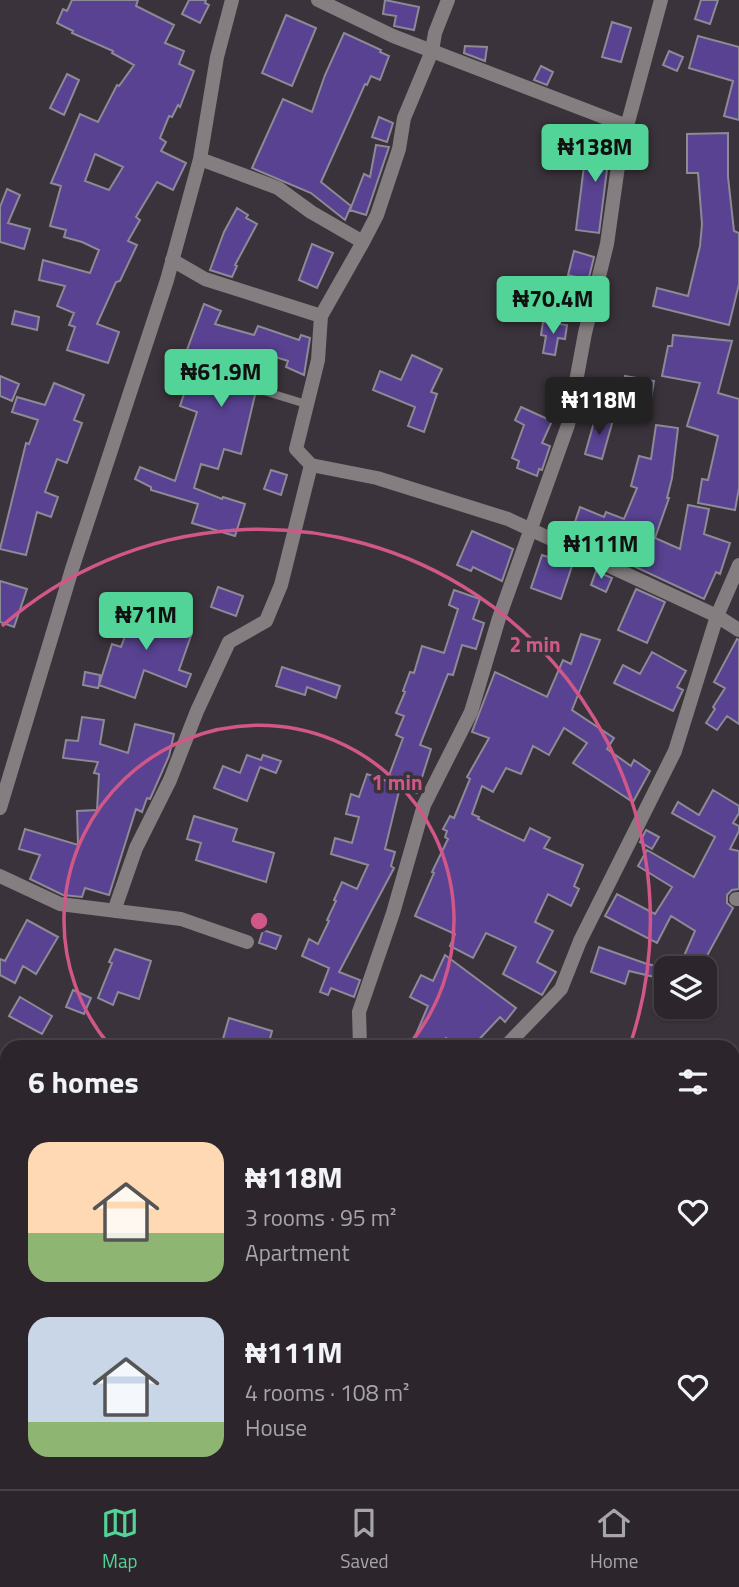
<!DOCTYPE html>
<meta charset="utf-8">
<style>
:root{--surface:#2c262c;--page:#383238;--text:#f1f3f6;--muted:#a6a5a9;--line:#484348;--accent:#52d397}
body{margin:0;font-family:"Titillium Web",sans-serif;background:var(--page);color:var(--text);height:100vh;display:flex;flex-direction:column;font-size:26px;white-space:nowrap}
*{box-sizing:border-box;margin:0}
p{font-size:23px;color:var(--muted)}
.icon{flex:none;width:38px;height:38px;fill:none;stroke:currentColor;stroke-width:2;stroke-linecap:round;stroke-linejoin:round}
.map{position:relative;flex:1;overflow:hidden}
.panel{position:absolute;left:0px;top:1040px;width:740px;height:450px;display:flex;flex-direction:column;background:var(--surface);border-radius:21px 21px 0 0;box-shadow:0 2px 5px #0004,0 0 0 2px var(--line)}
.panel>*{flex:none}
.controls{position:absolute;left:654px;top:956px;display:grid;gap:14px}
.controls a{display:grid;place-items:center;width:63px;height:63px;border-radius:14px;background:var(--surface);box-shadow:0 2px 5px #0004,0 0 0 2px var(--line);font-size:35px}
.price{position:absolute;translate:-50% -60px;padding:0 16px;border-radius:7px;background:var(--accent);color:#111;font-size:23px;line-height:46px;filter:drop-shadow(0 2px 4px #0008)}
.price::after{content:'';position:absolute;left:50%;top:42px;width:21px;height:16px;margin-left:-10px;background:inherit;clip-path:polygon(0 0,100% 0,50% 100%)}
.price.current{background:#222;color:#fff}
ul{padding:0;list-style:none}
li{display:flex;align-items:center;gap:21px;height:175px;padding:0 28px}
li span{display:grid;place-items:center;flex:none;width:196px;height:140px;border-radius:21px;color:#555}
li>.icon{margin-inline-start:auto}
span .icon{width:84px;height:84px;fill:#fffc;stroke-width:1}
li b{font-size:30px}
h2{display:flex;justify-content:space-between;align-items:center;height:84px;padding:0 28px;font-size:30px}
.tabs{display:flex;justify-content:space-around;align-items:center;height:98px;border-top:2px solid var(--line);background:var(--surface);font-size:19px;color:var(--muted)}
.tabs a{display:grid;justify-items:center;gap:4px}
.tabs .current{color:var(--accent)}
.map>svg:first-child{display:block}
</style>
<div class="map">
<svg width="739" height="1489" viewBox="0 0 739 1489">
<rect width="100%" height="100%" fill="#3b333b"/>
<path fill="#584291" stroke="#8c8a95" stroke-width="2" fill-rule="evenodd" d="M72 0H138L136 6 174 25 165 43 184 51 179 64 194 71 180 107 178 105 172 117 169 116 160 138 166 142 161 151 186 163 173 190 157 182 136 217 140 220 128 241 137 245 120 281 116 282 97 324 119 332 108 363 67 350 75 327 69 325 74 313 57 306 65 286 39 280 43 260 90 273 99 250 82 242 64 237 66 230 50 226 61 186 51 183 80 114 98 122 117 85 119 86 134 65 112 53 113 51 72 33 73 31 57 23 63 9 67 11ZM95 154 123 167 109 190 85 181Z
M189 0H206L205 3 209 5 200 23 182 14Z
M385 0 419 7 414 30 394 26 396 16 383 14Z
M701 0H718L710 24 695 19Z
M286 15 316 28 292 86 262 73Z
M612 22 631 28 621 62 602 57Z
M344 33 381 50 380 52 389 56 380 80 371 76 367 85 365 84 321 182 351 206 345 220 311 193 252 168 283 99 312 112 325 75Z
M698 36 739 47V120L724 116 733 81 689 68Z
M465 46 487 47 485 61 464 53Z
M669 51 683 57 677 71 663 65Z
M541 66 553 72 547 85 534 80Z
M67 74 79 80 64 115 50 108Z
M379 117 393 123 387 142 372 137Z
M601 126 612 130 599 233 576 230 584 166 591 168 596 130H600Z
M728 133V177L734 231 739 233V284L729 325 653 306 657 288 688 296 700 246 702 224 698 173H687V134Z
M376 145 389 147 366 215 350 210 364 174 370 177Z
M7 189 20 195 8 223 30 229 24 249 0 242V207Z
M237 208 248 215 246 218 257 224 235 265 237 266 232 277 210 270 224 232Z
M312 244 333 253 317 288 299 280Z
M574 251 594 257 580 314 567 310 576 277 568 275Z
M204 304 221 311 215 324 254 335 258 326 299 340 301 335 310 338 304 375 286 367 288 361 263 353 251 388 255 395 241 454 224 449 218 469 201 464 194 488 222 499 223 497 245 504 235 536 192 523 198 504 151 490V487L135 479 140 467 175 481 197 412 180 406 186 388 183 387 193 361 184 358Z
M15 311 39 317 37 330 12 324Z
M543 322 567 325 565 339 558 338 555 355 543 353 546 336 541 335Z
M673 335 732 341 718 393 739 399V488L735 510 698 503 702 479 708 480 718 436 687 426 700 383 662 376 668 346H672Z
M412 355 442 369 431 392 437 394 424 432 408 426 415 407 373 390 380 371 401 380Z
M0 376 19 384 12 401 0 396Z
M625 376 654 381 651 399 646 398 643 420 618 416Z
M54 383 84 395 74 420 82 423 67 463 57 459 45 492 58 497 51 517 37 512 26 555 0 549 26 443 29 444 38 420 12 412 17 397 45 405Z
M521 407 552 421 542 443 550 446 542 470 539 469 537 476 517 468 519 461 512 458 524 425 515 420Z
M596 415 613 420 602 459 585 454Z
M656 425 678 428 672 478 667 498H669L655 538 680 549 688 505 709 509 704 534 730 543 720 574 716 572 704 599 629 564 635 545 612 535 605 553 570 537 580 507 604 517 606 512 624 519 637 488 631 486 639 456 651 459Z
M271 470 287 475 281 495 264 489Z
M472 531 513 549 502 581 473 567 471 571 457 565Z
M542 555 560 561 562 555 574 560 561 599 531 588Z
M596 571 612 578 606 592 591 585Z
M0 581 27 589 14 627 0 622Z
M218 587 243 596 236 616 211 607Z
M636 589 665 602 647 643 618 630Z
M454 590 480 599 473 619 484 623 476 649 462 645 453 675 448 674 420 745 431 749 417 793 400 787 385 849 395 852 391 866 394 868 339 972 360 980 354 997 331 988 328 995 320 992 329 968 302 956 309 939 318 944 329 921 327 920 336 901 334 900 342 882 357 889 368 865 331 854 335 838 352 843 359 817 346 814 351 794 359 797 367 774 387 781 403 738 396 735 404 716 396 713 405 692 403 691 410 672 414 673 422 646 444 653 458 609 449 605Z
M146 603 189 615 183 629 192 633 179 670 191 674 186 687 144 670 135 698 99 685 98 688 83 685 85 672 100 675 99 685 112 644 121 647 134 612 143 614Z
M581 634 600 640 572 710 614 738 607 749 631 766 634 760 650 771 633 802 573 763 587 743 564 728 549 755 533 746 521 774 506 768 493 792 482 786 472 814 479 817 478 819 524 841 530 828 550 838 544 848 583 865 574 886 579 889 571 906 548 894 535 922 553 931 537 962 556 972 542 995 503 974 516 947 486 933 473 958 450 946 455 934 415 916 434 873 432 872 448 839 445 837 447 831 443 829 450 816 454 818 470 779 467 777 489 738 472 732 495 672 547 697 563 660 571 664Z
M737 639 739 640V724L727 716 717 730 706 723 715 709 713 707 725 688 714 682Z
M652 652 686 671 677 687 683 690 673 711 614 683 623 665 640 674Z
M282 667 340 686 336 698 307 687 305 695 276 686Z
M82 717 104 720 100 744 128 753 135 724 174 734 169 756 150 799 147 798 142 812 136 809 109 895 85 888 82 897 63 895 30 879 40 855 19 849 25 829 78 845 77 811 97 810 99 774 94 773 98 762 63 758 66 740 78 741Z
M247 755 261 760 263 755 281 761 276 773 260 767 247 801 214 788 223 766 240 773Z
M713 790 739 806V813L733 823 739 826V831L730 849 739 851V889L732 890 727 895V903L733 908 702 965 684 956 695 931 671 916 657 943 605 916 617 894 655 914 672 887 638 866 647 850 694 877 715 837 672 813 678 802 699 815Z
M194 816 237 829 233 841 274 853 266 882 196 860 201 843 187 839Z
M646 830 659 837 652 849 640 842Z
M27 920 58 937 36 974 23 966 15 983 0 975V959L5 961Z
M263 930 281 936 276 949 259 943Z
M599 947 647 964 667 968V980L629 971 625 984 591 972Z
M115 949 151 961 139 999 118 992 113 1005 98 998 112 963 109 962Z
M445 955 516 1008 505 1022 500 1017 473 1046H458L446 1038 442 1046H411L428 1006 410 997 421 975 433 981Z
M73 990 91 998 84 1014 66 1007Z
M20 997 52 1016 42 1034 9 1016Z
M229 1018 272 1031 268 1046H221Z"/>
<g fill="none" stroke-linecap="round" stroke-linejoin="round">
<path stroke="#847e80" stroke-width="8" d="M257 389 306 404"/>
<path stroke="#847e80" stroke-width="14" d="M318 0 393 36 627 126
M200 159 278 188 311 212 363 242 377 215 399 149 404 118 432 51 435 33 448 0
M172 260 205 279 321 316
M311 465 377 478 508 519 717 616 739 630
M0 808 72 569 167 280 200 159 217 57 232 0
M0 876 60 904 181 919 247 942
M736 899H739
M114 911 136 848 170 780 197 711 229 642 266 621 281 585 311 465 296 449 318 360 321 316 363 242
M360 1046 359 1012 393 913 424 805 471 712 499 618 568 425 585 333 607 244 620 152 661 0
M506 1046 561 989 580 941 675 751 717 616 739 565"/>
</g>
<g fill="none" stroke="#d05787" stroke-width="3.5">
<path d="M110 1046A195 195 0 1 1 408 1046"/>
<path d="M2 626A391 391 0 0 1 630 1045"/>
</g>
<circle cx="259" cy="921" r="10" fill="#d05787" stroke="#3b333b" stroke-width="3.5"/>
<g font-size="21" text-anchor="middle" font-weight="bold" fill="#d05787" stroke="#3b333b" stroke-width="7" stroke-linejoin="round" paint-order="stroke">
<text x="535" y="652">2 min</text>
<text x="397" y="790">1 min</text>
</g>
</svg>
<div class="controls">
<a><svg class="icon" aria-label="layers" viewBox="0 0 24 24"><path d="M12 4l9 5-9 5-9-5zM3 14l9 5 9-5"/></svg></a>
</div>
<b class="price" style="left:595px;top:184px">₦138M</b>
<b class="price" style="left:553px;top:336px">₦70.4M</b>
<b class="price" style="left:221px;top:409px">₦61.9M</b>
<b class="price current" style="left:599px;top:437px">₦118M</b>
<b class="price" style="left:601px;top:581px">₦111M</b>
<b class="price" style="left:146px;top:652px">₦71M</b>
<section class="panel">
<h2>6 homes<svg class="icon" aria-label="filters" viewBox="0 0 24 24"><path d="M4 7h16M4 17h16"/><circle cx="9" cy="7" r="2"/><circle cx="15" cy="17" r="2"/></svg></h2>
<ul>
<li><span style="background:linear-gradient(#ffd9b3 65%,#8fb573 0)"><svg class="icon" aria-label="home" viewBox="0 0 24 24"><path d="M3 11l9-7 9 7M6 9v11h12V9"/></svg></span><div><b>₦118M</b><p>3 rooms · 95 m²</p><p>Apartment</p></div><svg class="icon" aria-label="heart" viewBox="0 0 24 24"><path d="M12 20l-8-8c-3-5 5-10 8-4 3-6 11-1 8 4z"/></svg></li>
<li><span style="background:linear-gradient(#c9d6e8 75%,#8fb573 0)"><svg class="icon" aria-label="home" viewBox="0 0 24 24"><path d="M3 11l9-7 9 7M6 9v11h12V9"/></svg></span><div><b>₦111M</b><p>4 rooms · 108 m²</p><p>House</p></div><svg class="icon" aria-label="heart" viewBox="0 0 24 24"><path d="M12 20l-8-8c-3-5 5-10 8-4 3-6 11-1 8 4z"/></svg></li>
</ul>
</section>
</div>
<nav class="tabs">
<a class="current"><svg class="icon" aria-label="map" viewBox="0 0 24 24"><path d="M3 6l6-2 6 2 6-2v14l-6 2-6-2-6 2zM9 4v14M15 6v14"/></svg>Map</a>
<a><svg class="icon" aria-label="saved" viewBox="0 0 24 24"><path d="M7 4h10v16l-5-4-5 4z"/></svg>Saved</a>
<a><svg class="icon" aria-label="home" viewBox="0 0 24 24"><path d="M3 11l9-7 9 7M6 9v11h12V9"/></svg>Home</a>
</nav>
